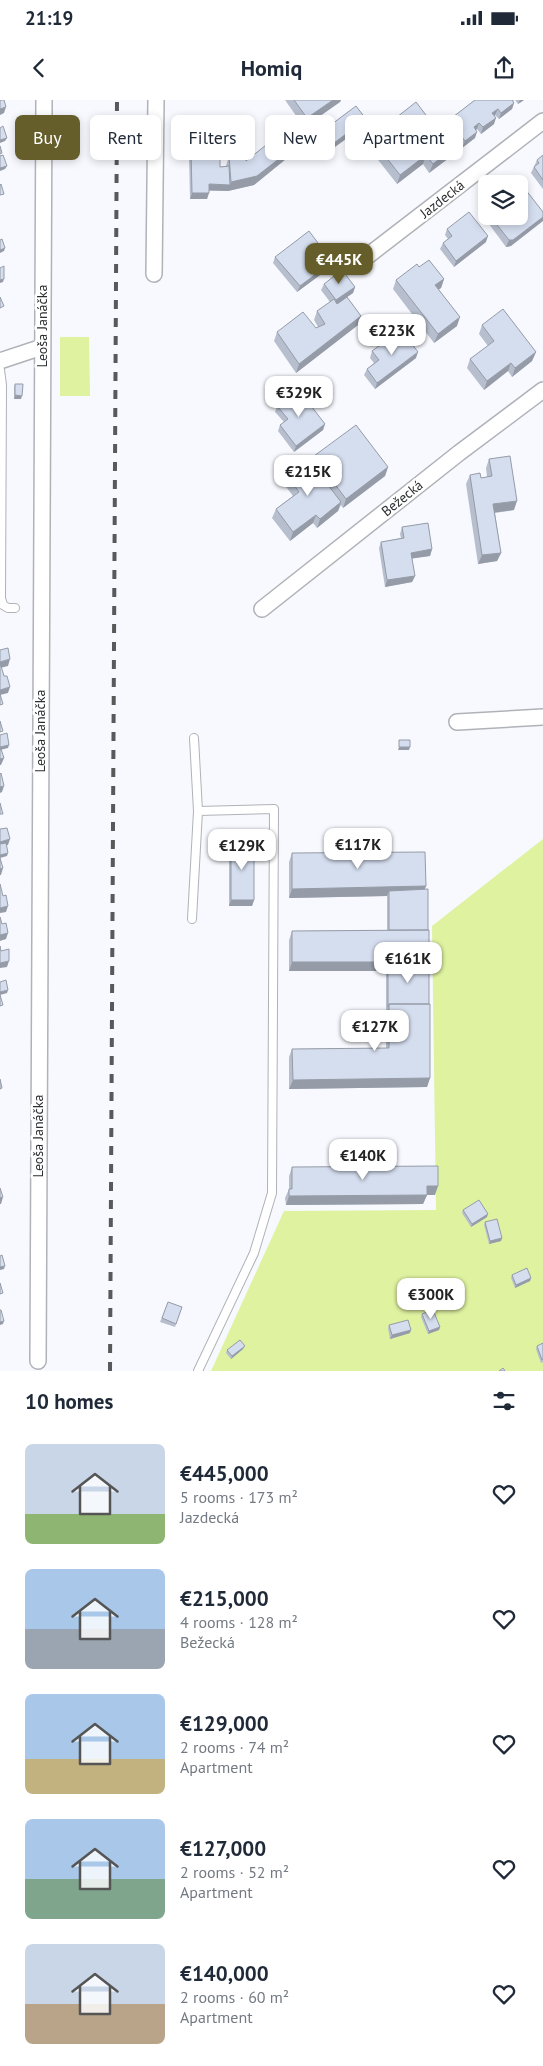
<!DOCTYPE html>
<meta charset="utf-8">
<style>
:root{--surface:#fff;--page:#f6f6f7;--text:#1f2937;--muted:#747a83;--accent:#655e2b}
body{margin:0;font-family:"PT Sans",sans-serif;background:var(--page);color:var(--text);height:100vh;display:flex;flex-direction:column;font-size:19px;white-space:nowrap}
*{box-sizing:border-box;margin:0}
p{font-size:16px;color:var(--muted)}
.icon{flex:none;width:28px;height:28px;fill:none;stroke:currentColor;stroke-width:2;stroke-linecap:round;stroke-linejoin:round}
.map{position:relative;height:1271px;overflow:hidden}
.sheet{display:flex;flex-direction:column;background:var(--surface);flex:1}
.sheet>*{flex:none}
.guide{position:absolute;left:15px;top:15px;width:514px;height:45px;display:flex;gap:10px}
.controls{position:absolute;left:478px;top:75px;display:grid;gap:10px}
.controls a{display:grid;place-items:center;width:50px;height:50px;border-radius:8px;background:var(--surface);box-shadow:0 2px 8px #0003;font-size:25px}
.price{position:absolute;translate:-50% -42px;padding:0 11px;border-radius:10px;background:#fff;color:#222;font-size:16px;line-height:32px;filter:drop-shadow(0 1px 2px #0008)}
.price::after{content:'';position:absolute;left:50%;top:30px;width:15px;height:11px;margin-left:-8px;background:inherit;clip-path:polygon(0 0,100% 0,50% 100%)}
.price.on{background:var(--accent);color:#fff}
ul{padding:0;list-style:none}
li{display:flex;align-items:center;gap:15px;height:125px;padding:0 25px}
li span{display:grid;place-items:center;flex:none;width:140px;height:100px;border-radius:8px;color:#555}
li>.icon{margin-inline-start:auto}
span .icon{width:60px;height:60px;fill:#fffc;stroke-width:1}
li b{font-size:21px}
h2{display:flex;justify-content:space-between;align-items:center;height:60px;padding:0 25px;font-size:21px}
.pill{padding:0 18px;border-radius:8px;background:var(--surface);box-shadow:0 2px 8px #0003;font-size:18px;line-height:45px}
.pill.on{background:var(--accent);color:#fff}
.status{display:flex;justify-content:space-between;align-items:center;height:35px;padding:0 25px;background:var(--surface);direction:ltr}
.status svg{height:14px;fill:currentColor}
header{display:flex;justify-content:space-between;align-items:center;height:65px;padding:0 25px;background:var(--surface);font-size:22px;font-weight:600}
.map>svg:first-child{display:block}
</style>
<div class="status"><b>21:19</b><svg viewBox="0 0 49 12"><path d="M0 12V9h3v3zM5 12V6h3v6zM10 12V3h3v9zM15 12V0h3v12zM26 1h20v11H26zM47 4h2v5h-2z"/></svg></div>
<header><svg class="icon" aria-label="back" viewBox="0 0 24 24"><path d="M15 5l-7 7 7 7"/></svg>Homiq<svg class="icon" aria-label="share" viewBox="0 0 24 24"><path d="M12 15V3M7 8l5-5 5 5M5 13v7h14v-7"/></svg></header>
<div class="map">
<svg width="543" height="1271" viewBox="0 0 543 1271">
<rect width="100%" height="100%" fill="#f7f9fe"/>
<path fill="#dff2a0" d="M60 237H89L90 296H60Z
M543 739V1271H211L284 1111 436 1110 432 826Z"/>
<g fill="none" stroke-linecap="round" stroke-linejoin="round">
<defs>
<path id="lane" d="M0 270 2 285 1 498 3 505 8 508H15
M194 638 198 711
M192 819 198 711 274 709 272 1093 254 1153 198 1271"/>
<path id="street" d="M365 158 543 21
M154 174 156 0
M0 261 42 247
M262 509 459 353 543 290
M457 622 543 617
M38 1261 44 0"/>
</defs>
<use href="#lane" stroke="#afb2b7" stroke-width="10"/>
<use href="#street" stroke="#afb2b7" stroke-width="18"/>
<use href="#lane" stroke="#fff" stroke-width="8"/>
<use href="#street" stroke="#fff" stroke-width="15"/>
<path stroke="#57595b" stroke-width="4" stroke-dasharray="9 9" stroke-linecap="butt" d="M110 1271 117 0"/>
</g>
<path fill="#b7bfce" d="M285 0H341L340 2 306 26 308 41 254 85 228 91H209L207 99H190L189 58 191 52 216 56 220 67 226 66 229 56 246 61 299 20Z
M475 0H515L513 1 514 3 512 9 499 19 495 15 494 24 481 34 477 29 476 30 475 38 462 48 446 27 449 20Z
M515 0H524L518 4Z
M397 17 449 58 429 73 423 64 397 84 375 56 378 47 398 32 393 26Z
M366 19 364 26 332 49 322 36 324 30Z
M543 55V89L531 73 537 60Z
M486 109V116H519L511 146 506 147 483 116Z
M447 129 486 142 454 167 440 149 443 143 448 139 445 135Z
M321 147 320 151 322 154 335 164 297 192 273 163 275 157Z
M419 167 444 179 441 188 439 189 457 226 434 243 393 189 396 180Z
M324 184 355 187 353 193 347 197 358 225 296 273 274 241 277 232 316 228 318 227 314 220 317 211 330 202 321 190Z
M482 225 536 252 532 261 512 277 508 271 484 290 467 268 470 259 488 246 479 234Z
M372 251 416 258 375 289 364 275 367 269 374 263 370 258Z
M15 284 21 299H14V287Z
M277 306 325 324 323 330 294 352 278 331 280 325 284 322 275 312Z
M314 356 388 367 385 376 343 408 341 405 338 411 317 428 313 423 290 441 272 418 276 409 293 396 284 384 287 375 311 363Z
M489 359 514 410 495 413 501 453 497 461 478 464 466 384 470 375 481 378 487 377 486 368Z
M402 427 432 449 430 456 412 458 415 476 412 482 385 487 379 448 381 442 401 438 400 434Z
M231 743 254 800 252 806H229V749Z
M292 753 426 786 425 789 428 830 429 862 428 864 429 904 430 978 427 987 289 989V957L292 949 386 948V871H289V840L292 831 387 830V796L289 798V762Z
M292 1067 435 1095H427L423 1104 286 1105 285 1098 289 1089V1076Z
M463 1110 487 1117 471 1127 462 1113Z
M485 1122 502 1138 501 1141 489 1144 484 1125Z
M512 1175 531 1178 530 1181 515 1188 511 1178Z
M168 1202 182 1207 175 1227 160 1222Z
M422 1214 440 1227 439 1230 428 1234 421 1217Z
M389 1225 410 1233 390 1239 388 1228Z
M543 1243V1262L541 1263 536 1249 537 1246Z
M243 1249 231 1259 226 1253 227 1250Z"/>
<path fill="#959ba7" d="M333 0H341L340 2 304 27 307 18Z
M520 0H524L518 4Z
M514 3 512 9 499 19 501 13Z
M6 7 4 13 0 15V9Z
M498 9 495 15 490 19 492 13Z
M496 18 494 24 481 34 483 27Z
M366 19 364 26 332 49 334 43Z
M479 23 477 29 471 33 474 27Z
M477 32 475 38 462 48 465 41Z
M312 33 308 41 254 85 228 91 207 90 209 84 230 85 231 82Z
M7 38 5 41 0 43V40Z
M452 49 449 58 429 73 433 64Z
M426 55 423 64 397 84 400 75Z
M7 66 5 69 0 71V68Z
M192 93H209L207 99H190Z
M543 117V121L511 146 506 147 509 140Z
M488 136 486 142 454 167 456 161Z
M5 148 4 151 0 153V150Z
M337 158 335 164 297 192 300 186Z
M4 179 3 182 0 183V180Z
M444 179 441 188 432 194 435 185Z
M355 187 353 193 334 206 336 200Z
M361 216 358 225 296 273 299 264Z
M460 217 457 226 434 243 438 234Z
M418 252 416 258 375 289 377 283Z
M536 252 532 261 512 277 515 268Z
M511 263 508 271 484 290 487 281Z
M15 295 22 296 21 299H14Z
M325 324 323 330 294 352 296 346Z
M388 367 385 376 343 408 346 399Z
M517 401 514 410 490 413 493 404Z
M341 402 338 411 317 428 320 419Z
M316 415 313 423 290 441 293 432Z
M432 449 430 456 409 459 411 453Z
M501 453 497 461 478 464 482 455Z
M415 476 412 482 385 487 387 480Z
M10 559 8 566 0 568V562Z
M10 587 8 593 0 595V590Z
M9 645 8 648 0 650V647Z
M399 647H410L409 650H398Z
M4 658 1 665H0V659Z
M4 686 2 692 0 693V687Z
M10 739 8 745 0 747V742Z
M8 753 7 756 0 758V755Z
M3 768 1 775H0V769Z
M426 786 422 795 389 791 387 796 289 798 292 789Z
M231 800H254L252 806H229Z
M8 806 6 812 0 813V808Z
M8 833 6 839 0 841V835Z
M9 861 7 867 0 868V863Z
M292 862H429L426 871 388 864 386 871H289Z
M8 890 7 893 0 895V892Z
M430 978 427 987 289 989 293 980Z
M427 1086H438L435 1095H423Z
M427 1095 423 1104 286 1105 289 1096Z
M3 1097 1 1104H0V1098Z
M488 1114 487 1117 471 1127 472 1124Z
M502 1138 501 1141 489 1144 490 1141Z
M5 1166 4 1169 0 1170V1167Z
M531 1178 530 1181 515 1188 516 1185Z
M4 1221 3 1224 0 1225V1222Z
M440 1227 439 1230 428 1234 429 1231Z
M411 1230 410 1233 390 1239 392 1235Z
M245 1246 243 1249 231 1259 232 1256Z"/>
<path fill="#d5deef" stroke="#959ba7" d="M0 0H4L6 7 0 9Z
M294 0H333L307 18Z
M475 0H512L514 3 501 13 498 9 492 13 496 18 483 27 479 23 474 27 477 32 465 41 449 20Z
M416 2 452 49 433 64 426 55 400 75 378 47 404 27 397 17Z
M356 6 366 19 334 43 324 30Z
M300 18 312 33 257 76 231 82 229 56 246 55V61Z
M3 26 7 38 0 40V28Z
M0 46 2 53 0 54Z
M191 52H216V56H220V67L229 66 230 85 209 84V93H192Z
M3 55 7 66 0 68V56Z
M543 55V80L534 67 539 63 537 60Z
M518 80 543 112V117L513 140H509L490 116H519V84H513Z
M1 84 4 94 0 95V85Z
M469 112 488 136 456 161 443 143 452 136 447 129Z
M309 131 321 147 318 149 322 154 330 148 337 158 300 186 275 157Z
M2 139 5 148 0 150V140Z
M429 160 444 179 435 185 460 217 438 234 396 180 417 164 419 167Z
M4 166V179L0 180V168Z
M342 170 355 187 336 200 324 184Z
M0 197 4 206 0 208Z
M347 197 361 216 299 264 277 232 303 212 316 228 325 224 317 211 334 199 337 204Z
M503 209 536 252 515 268 511 263 487 281 470 259 494 241 482 225Z
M401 230 418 252 377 283 367 269 379 260 372 251Z
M15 284H23L22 296 15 295Z
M298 289 325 324 296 346 280 325 288 319 277 306Z
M356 325 388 367 346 399 314 356Z
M510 356 517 401 493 404 501 453 482 455 470 375 480 373 481 378 492 376 489 359Z
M308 359 341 402 320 419 316 415 293 432 276 409 299 392 287 375Z
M428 423 432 449 411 453 415 476 387 480 381 442 404 438 402 427Z
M8 548 10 559 0 562V550Z
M0 566H1L4 576H7L10 587 0 590Z
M0 594 3 604 0 605Z
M0 621 3 631 0 632Z
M7 633 9 645 0 647V635Z
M399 640H410V647H399Z
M1 649 4 658 0 659V650Z
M1 673 4 686 0 687V674Z
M0 703 3 714H0Z
M7 728 10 739 0 742V729Z
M6 743 8 753 0 755V744Z
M231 743H254V800H231Z
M425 752 426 786 292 789V753Z
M0 758 3 768 0 769Z
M0 784 3 796 6 795 8 806 0 808Z
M428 789V830H389V791Z
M0 817 2 824 6 823 8 833 0 835Z
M429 830V862H292V831Z
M0 846 1 851 9 849V861L0 863Z
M388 864H429V904H389L388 907Z
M6 880 8 890 0 892V882Z
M0 895 3 905 0 906Z
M389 904H430V978L293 980 292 949 389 948Z
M0 979 2 988 0 989Z
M438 1066V1086H427V1095L289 1096V1089H292V1067Z
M0 1088 3 1097 0 1098Z
M479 1100 488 1114 472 1124 463 1110Z
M497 1119 502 1138 490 1141 485 1122Z
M2 1155 5 1166 0 1167V1156Z
M527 1168 531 1178 516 1185 512 1175Z
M0 1183 3 1193 0 1194Z
M168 1202 182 1207 176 1224 162 1218Z
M0 1210H1L4 1221 0 1222Z
M433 1210 440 1227 429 1231 422 1214Z
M408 1220 411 1230 392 1235 389 1225Z
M240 1240 245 1246 232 1256 227 1250Z
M543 1243V1259L542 1260 537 1246Z
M503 1268 505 1271H499Z"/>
<g text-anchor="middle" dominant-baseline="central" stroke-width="5" stroke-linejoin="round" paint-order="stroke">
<g font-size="14" fill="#2d2e30" stroke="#fff">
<text transform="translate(442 99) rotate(-38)">Jazdecká</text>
<text transform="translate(42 226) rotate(-90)">Leoša Janáčka</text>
<text transform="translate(402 398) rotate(-39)">Bežecká</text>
<text transform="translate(40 631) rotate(-90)">Leoša Janáčka</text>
<text transform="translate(38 1036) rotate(-90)">Leoša Janáčka</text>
</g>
</g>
</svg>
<div class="controls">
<a><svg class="icon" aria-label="layers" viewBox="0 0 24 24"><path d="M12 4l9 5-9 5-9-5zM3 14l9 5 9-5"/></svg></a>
</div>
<b class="price on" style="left:339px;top:185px">€445K</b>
<b class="price" style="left:392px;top:256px">€223K</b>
<b class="price" style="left:299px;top:318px">€329K</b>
<b class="price" style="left:308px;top:397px">€215K</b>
<b class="price" style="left:358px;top:770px">€117K</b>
<b class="price" style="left:242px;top:771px">€129K</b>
<b class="price" style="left:408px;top:884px">€161K</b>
<b class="price" style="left:375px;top:952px">€127K</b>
<b class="price" style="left:363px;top:1081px">€140K</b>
<b class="price" style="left:431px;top:1220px">€300K</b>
<div class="guide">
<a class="pill on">Buy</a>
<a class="pill">Rent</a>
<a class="pill">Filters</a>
<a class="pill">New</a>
<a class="pill">Apartment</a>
</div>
</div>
<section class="sheet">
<h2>10 homes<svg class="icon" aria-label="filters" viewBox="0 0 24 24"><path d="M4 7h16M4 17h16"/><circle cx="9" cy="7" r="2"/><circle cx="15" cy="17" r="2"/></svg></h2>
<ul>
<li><span style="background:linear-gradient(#c9d6e8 70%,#8fb573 0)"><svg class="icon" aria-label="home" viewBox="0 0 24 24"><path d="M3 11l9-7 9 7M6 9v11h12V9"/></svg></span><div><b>€445,000</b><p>5 rooms · 173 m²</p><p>Jazdecká</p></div><svg class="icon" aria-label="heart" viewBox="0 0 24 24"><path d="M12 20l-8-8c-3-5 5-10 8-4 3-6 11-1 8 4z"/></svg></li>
<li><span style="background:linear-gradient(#a9c7e8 60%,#9aa5b1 0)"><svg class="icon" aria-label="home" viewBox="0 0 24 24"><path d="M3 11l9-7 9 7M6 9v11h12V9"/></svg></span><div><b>€215,000</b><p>4 rooms · 128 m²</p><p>Bežecká</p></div><svg class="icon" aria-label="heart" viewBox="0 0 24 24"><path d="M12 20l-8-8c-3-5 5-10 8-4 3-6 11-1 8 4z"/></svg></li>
<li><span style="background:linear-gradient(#a9c7e8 65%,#c2b280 0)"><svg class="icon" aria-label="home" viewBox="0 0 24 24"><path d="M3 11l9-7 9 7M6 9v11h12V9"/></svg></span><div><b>€129,000</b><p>2 rooms · 74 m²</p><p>Apartment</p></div><svg class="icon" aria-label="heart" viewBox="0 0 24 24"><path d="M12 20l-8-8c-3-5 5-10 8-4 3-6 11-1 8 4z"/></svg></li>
<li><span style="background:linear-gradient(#a9c7e8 60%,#7fa58c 0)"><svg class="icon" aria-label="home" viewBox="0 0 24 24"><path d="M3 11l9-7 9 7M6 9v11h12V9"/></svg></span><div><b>€127,000</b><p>2 rooms · 52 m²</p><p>Apartment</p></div><svg class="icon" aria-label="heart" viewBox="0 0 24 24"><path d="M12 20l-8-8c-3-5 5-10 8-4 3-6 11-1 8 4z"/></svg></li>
<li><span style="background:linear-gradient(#c9d6e8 60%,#b9a48a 0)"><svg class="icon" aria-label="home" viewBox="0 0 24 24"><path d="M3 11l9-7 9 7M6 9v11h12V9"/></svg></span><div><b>€140,000</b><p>2 rooms · 60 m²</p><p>Apartment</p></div><svg class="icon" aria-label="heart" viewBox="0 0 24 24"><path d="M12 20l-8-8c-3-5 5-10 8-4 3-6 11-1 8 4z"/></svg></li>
</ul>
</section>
